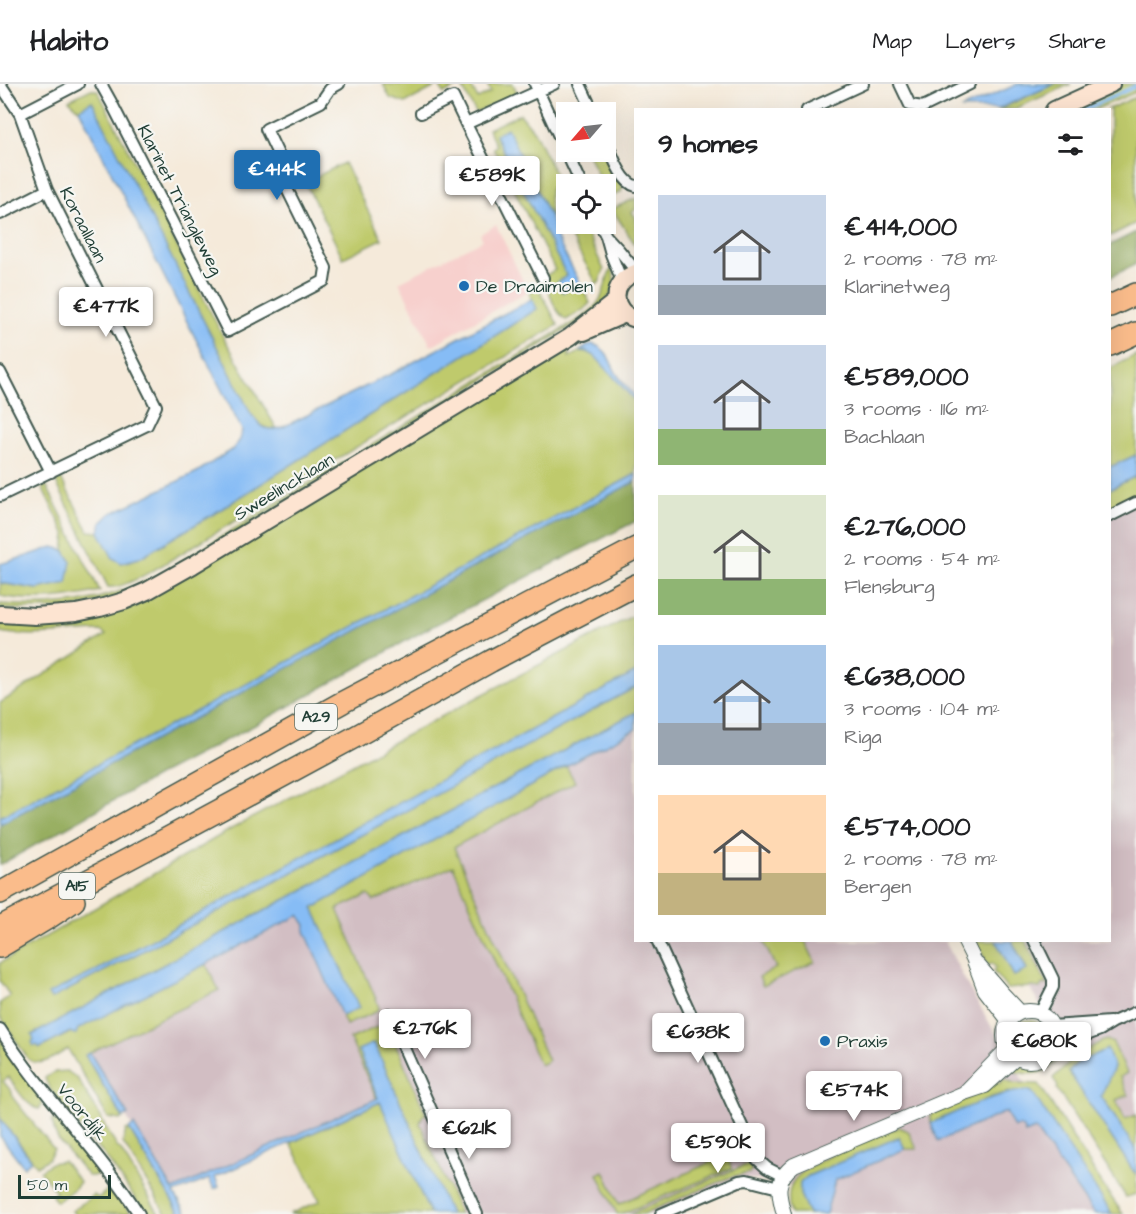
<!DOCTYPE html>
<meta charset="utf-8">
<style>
:root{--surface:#fff;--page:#f6f6f6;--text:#202124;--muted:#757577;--line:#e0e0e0;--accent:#1f6fb2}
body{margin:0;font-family:"Architects Daughter",sans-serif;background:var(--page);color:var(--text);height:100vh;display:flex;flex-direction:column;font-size:22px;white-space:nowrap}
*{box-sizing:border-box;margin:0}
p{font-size:20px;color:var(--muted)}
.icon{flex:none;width:33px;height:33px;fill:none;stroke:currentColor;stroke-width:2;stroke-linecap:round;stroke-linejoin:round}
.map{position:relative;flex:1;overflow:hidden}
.panel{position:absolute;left:634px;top:24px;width:477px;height:834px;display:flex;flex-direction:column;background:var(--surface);border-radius:0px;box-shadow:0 6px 24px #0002}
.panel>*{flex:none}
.needle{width:39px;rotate:242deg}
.buttons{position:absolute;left:556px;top:18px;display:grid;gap:12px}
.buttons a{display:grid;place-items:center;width:60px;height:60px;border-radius:0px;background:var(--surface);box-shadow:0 6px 24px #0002;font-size:30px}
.scale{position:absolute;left:18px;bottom:15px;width:93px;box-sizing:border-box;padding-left:6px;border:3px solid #1f3d34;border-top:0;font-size:16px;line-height:21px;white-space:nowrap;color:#1f3d34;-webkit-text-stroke:4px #f6f6f2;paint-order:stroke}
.price{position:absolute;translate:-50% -51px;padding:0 14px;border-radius:6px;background:#fff;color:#222;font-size:20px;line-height:39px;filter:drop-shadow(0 2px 3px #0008)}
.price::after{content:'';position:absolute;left:50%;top:36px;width:18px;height:14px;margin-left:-9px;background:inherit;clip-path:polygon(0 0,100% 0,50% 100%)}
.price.on{background:var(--accent);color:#fff}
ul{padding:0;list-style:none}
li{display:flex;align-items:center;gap:18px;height:150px;padding:0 24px}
li span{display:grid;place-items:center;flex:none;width:168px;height:120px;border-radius:0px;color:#555}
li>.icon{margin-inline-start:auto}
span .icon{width:72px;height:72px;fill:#fffc;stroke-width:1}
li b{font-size:26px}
h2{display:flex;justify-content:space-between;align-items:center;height:72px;padding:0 24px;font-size:26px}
header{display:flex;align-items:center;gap:36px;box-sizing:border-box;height:84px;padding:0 30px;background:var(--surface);border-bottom:2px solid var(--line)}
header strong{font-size:28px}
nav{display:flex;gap:33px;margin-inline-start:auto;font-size:21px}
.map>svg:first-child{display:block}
</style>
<header>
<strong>Habito</strong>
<nav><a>Map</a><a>Layers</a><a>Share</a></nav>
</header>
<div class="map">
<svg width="1136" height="1130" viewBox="0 0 1136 1130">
<rect width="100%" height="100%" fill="#f6f6f2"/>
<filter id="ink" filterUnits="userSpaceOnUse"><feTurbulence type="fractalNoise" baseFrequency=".0167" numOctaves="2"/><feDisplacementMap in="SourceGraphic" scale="12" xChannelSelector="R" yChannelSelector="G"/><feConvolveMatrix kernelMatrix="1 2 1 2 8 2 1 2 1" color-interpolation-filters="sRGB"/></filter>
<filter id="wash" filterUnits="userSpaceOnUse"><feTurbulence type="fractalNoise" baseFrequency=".008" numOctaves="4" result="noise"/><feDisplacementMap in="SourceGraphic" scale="24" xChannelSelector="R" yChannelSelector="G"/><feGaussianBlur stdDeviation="1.35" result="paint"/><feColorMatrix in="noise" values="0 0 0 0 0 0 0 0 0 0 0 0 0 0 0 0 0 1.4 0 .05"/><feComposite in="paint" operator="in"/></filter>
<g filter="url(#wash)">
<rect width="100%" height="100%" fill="#f5eada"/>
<path fill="#f7d0cd" d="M496 141 528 207 431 262 399 198 483 156 480 150Z"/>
<path fill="#d2bec3" d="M1136 385V1078L1092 1008 1016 881 1004 857 1110 856V397Z
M636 635V856L945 857 969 904 1044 1032 1106 1130H814L802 1103 744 1094 657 1130H441L389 1012 170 1109 133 1044 71 948Z"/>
<path fill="#bfca6c" stroke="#6f8450" stroke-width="1.5" d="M383 0H470L478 15 491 8 487 0H513L518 10 476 29 461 1 444 10 439 1 405 19 390 14Z
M1055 0H1071L1014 25 998 26Z
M1123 0H1136V8L1096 25 1066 26Z
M91 5 98 7 225 256 277 345C265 347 258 339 251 330L92 18 79 25 69 16Z
M1136 13V139L1110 152V26L1108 25Z
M520 30 534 47 556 92C547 108 549 117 551 135L507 45 568 192 560 196 563 208 580 199 590 219 583 226 566 236C553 226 549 208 545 192L555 186 493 64 496 62 488 45Z
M587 68H606L623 102 621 108 608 114 606 110V100H602Z
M344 79 382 155 343 174 305 98Z
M567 106V140H583L604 186 599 199 597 200 571 154 566 139 561 111 563 107Z
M636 114V125L632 128 636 134V162L612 125Z
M613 184C616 210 611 211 594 229L150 500 122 512 69 525H0V520C60 524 101 519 155 493L566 243C579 235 596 227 602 211 606 202 606 191 613 184Z
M538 203 558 241 159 483C146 490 122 505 108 503L55 396 60 393 89 447 99 448 113 474 122 479 139 474 215 429 537 225 529 209Z
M568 261 569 273C581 267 583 265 595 272L636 318V390L0 733V619L106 551 100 547C67 548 33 554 0 548V537L84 535Z
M1136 271V371L1110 383V284Z
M1136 392V411L1110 424V405Z
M46 401 100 507C67 515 33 518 0 512V499L37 505 71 477 64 466 66 451 42 403Z
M636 530V588L92 889 49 910 51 915 265 803 636 603V628L33 950 35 956 34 962 37 961 40 964 206 880 219 906 85 971 123 1034 120 1036 108 1034 68 965C55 972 41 985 28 975L0 932V919L10 912 0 897V879L233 744 480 612Z
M566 682 575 698 454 763 548 977 540 981 453 782 374 817 368 811 337 825 376 915 379 924 376 928 346 941 342 932 359 924 313 824Z
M763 857H805L815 878 763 902 759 893 776 884Z
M976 857H996L1014 892 1027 885 1012 857H1026L1047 901 1042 900 1040 904 1032 903 1007 905 993 887 996 884 992 879 988 881Z
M1013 952a16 16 0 1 1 32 0a16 16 0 1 1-32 0Z
M377 943 386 944 390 947 426 1030 423 1031 420 1039 460 1130H450L374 959 379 1014 377 1015 350 955Z
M0 954 41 1014 42 1021 39 1025C26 1022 16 1003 8 993L3 997 12 1008 13 1014 54 1065 48 1075 37 1082 0 1034Z
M1107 956 1113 959 1127 989 1120 993 1128 1011 1116 1016 1125 1035 1136 1031V1066L1101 1012 1114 983 1107 966 1077 979 1069 988 1136 1091V1110L1126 1113 1057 1005 1058 1003 1053 994 1067 981 1074 968 1084 967 1103 957Z
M1065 960 1066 961C1055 988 1038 995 1010 986L1019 980 1032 981 1044 977 1056 965Z
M67 987 77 994 102 1035V1037L117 1063 120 1065 159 1130H145C133 1110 119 1091 105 1072 91 1055 50 1013 45 994L54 988Z
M1004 995 1014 999 1039 1000 1102 1100 1123 1130H1112L1009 1008 992 1013 931 1039 930 1031 986 1006 996 997 999 1000Z
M380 1018 430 1130H290L320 1117 291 1059Z
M53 1035 60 1037 97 1082 98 1085 96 1091 92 1092H88L59 1057 55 1049 52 1036Z
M899 1043 908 1047 917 1065H905L900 1054 800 1110 809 1130H791C788 1121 787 1107 793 1098 806 1077 874 1054 899 1043Z
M129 1045 180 1130H166L123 1059 126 1046Z
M726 1071 732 1084 621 1130H617L598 1090 604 1087 619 1120Z
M63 1077 80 1098 76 1103 57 1118 52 1112 56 1108 40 1087 51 1079Z
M748 1080 753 1081 750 1089 733 1092 643 1130H630Z
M109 1105 115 1107 131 1130H74L72 1127 94 1111 98 1114Z"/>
<path fill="#97ae60" stroke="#5b764a" stroke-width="1.5" d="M1136 148V180L1110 193V161Z
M636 397V437L429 544 257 640 166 687 0 781V740L485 477Z"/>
<path fill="#86bcf5" stroke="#527c94" stroke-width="1.5" d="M1018 0H1055L998 25H961Z
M92 17 251 330C261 342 264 348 281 344L393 289 532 215 537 225 215 429 139 474 121 479 113 474 99 448 101 439 110 430 197 388 233 365 240 356 242 346 79 25Z
M507 44 551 135 558 157 580 199 563 208 557 199 567 192 495 51Z
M592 260C608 264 609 277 617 290 622 298 630 306 636 313V318L595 272 586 267H580L587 262Z
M1136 371V392L1110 405V383Z
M636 390V397L485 477 0 740V733Z
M53 463 64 466 71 477 67 499 37 505 0 499V480L27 472Z
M636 588V603L265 803 51 915 48 910 92 889Z
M636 628V645L566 682 313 824 359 924 342 932 305 847 306 841 299 831 206 880 78 945 76 950H74L70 948 40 964 37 961 34 962 32 958 34 956 32 951Z
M996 857H1012L1027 886 1014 892Z
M374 959 450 1130H430L380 1018 215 1093 219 1103 214 1105 209 1095 174 1109 187 1130H180L129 1045 134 1041 173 1106 378 1014 358 966Z
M1107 965 1114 983 1101 1012 1136 1066V1091L1069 988 1077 979Z
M90 969 128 1031 123 1034 85 971Z
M1026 1006 1032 1008 1112 1130H1094L1035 1045 1025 1049 1023 1044 1018 1042 1014 1044 1006 1028 938 1057 931 1039C962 1026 992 1010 1026 1006Z
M0 1034 31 1076 24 1083 0 1052Z
M899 1053 905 1065 835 1096 826 1130H809L800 1110V1099L808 1092Z"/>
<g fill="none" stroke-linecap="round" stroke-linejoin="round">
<path stroke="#86bcf5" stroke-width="4" d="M1083 26 1136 2"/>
</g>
</g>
<g filter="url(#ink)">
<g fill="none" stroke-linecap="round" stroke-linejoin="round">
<defs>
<path id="minor" d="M101 0 111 18 228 247 324 197 326 184 287 105V89L266 45 321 18 330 5 339 0
M535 0 581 100
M580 0 593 28
M900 0 910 21 923 23 970 0
M807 26 863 0
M421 29 453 13 466 40 554 0
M20 30 78 0
M466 40 543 194
M606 56C612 70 621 99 636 102
M0 130 47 106
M600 140 606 152 611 170 622 197
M607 153 619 166 636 187
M0 288 51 388
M0 412 147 341 156 322 47 106 20 30 0 0
M1110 432 1136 419
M657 856 757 1075 767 1084 783 1092
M1034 856 1053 895V903L1040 929
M389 930 477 1130
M1052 942 1110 938
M0 945C41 1011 98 1065 139 1130
M1053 959 1084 952 1100 946 1113 938 1136 928
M661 1130 739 1097 747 1096 779 1104"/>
<path id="tertiary" d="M964 856 973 874 985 906 1009 937
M978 881 1002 909 1020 928
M1004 952a25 25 0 1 1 50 0a25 25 0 1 1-50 0Z
M964 1009 1008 964
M784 1130C778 1110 775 1095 794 1081L964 1009 985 1002 1017 973"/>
<path id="secondary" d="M1054 26 1111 0
M636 189C610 197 610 228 636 235
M584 248 625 230
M0 530 35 532 76 529 100 524 124 517 147 507 193 481 570 253 617 216"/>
<path id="motorway" d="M1110 222 1136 210
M1110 261 1136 249
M0 809 343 618 636 464
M0 843 153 762 353 654 491 577 636 501
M0 863 50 833 74 817"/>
</defs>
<use href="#minor" stroke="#3f574d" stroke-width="14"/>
<use href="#tertiary" stroke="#3f574d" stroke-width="16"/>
<use href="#secondary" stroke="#3f574d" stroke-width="20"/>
<use href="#motorway" stroke="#3f574d" stroke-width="24"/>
<use href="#minor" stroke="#fff" stroke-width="10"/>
<use href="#tertiary" stroke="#fff" stroke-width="14"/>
<use href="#secondary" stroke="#fde4d1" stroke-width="16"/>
<use href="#motorway" stroke="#fabc8b" stroke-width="21"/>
</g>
</g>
<g fill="#1f6fb2" stroke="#f6f6f2" stroke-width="2">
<circle cx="464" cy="202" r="6"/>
<circle cx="825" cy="957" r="6"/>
</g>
<g text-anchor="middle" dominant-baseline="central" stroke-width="4.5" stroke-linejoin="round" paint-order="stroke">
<g fill="#f6f6f2" stroke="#60746d" stroke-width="1.5">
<rect x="295" y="620" width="42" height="26" rx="4.5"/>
<rect x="59" y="789" width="36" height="26" rx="4.5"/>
</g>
<g font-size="16" font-weight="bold" fill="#1f3d34">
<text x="316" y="633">A29</text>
<text x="77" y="802">A15</text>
</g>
<g font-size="18" fill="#1f3d34" stroke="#f6f6f2">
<text transform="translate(180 116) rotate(63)">Klarinet Triangleweg</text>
<text transform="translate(83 141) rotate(63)">Koraallaan</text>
<text transform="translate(284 403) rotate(-31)">Sweelincklaan</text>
<text transform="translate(82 1028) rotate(51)">Voordijk</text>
</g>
<g font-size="18" fill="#1f3d34" stroke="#f6f6f2" text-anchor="start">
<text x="476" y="202">De Draaimolen</text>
<text x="837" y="957">Praxis</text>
</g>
</g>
</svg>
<div class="buttons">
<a><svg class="needle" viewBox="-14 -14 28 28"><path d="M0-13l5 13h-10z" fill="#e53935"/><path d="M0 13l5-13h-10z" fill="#757577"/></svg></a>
<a><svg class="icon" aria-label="locate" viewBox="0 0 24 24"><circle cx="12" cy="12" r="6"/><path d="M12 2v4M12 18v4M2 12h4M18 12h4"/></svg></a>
</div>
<div class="scale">50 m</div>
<b class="price on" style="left:277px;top:117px">€414K</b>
<b class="price" style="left:492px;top:123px">€589K</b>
<b class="price" style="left:106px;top:254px">€477K</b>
<b class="price" style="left:425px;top:976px">€276K</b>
<b class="price" style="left:698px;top:980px">€638K</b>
<b class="price" style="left:1044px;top:989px">€680K</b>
<b class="price" style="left:854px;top:1038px">€574K</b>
<b class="price" style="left:469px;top:1076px">€621K</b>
<b class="price" style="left:718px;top:1090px">€590K</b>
<section class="panel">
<h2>9 homes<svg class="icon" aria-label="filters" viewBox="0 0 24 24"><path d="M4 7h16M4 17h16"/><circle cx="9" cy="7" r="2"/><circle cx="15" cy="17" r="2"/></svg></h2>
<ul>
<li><span style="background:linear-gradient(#c9d6e8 75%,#9aa5b1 0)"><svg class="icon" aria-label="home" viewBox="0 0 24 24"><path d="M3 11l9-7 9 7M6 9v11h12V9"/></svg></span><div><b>€414,000</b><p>2 rooms · 78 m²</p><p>Klarinetweg</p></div></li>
<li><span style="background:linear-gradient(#c9d6e8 70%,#8fb573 0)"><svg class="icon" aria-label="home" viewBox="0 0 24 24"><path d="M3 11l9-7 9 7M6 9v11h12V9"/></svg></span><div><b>€589,000</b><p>3 rooms · 116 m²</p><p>Bachlaan</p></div></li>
<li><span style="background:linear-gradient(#dfe7d0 70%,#8fb573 0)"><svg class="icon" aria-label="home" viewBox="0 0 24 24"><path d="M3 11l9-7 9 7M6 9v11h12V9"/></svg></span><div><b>€276,000</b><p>2 rooms · 54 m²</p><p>Flensburg</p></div></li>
<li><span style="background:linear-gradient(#a9c7e8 65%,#9aa5b1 0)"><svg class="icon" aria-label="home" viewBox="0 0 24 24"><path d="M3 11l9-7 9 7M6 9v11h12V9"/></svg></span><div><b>€638,000</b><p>3 rooms · 104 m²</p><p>Riga</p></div></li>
<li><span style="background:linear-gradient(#ffd9b3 65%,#c2b280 0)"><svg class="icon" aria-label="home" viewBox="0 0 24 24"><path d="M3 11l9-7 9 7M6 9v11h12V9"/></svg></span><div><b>€574,000</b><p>2 rooms · 78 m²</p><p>Bergen</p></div></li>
</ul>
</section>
</div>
